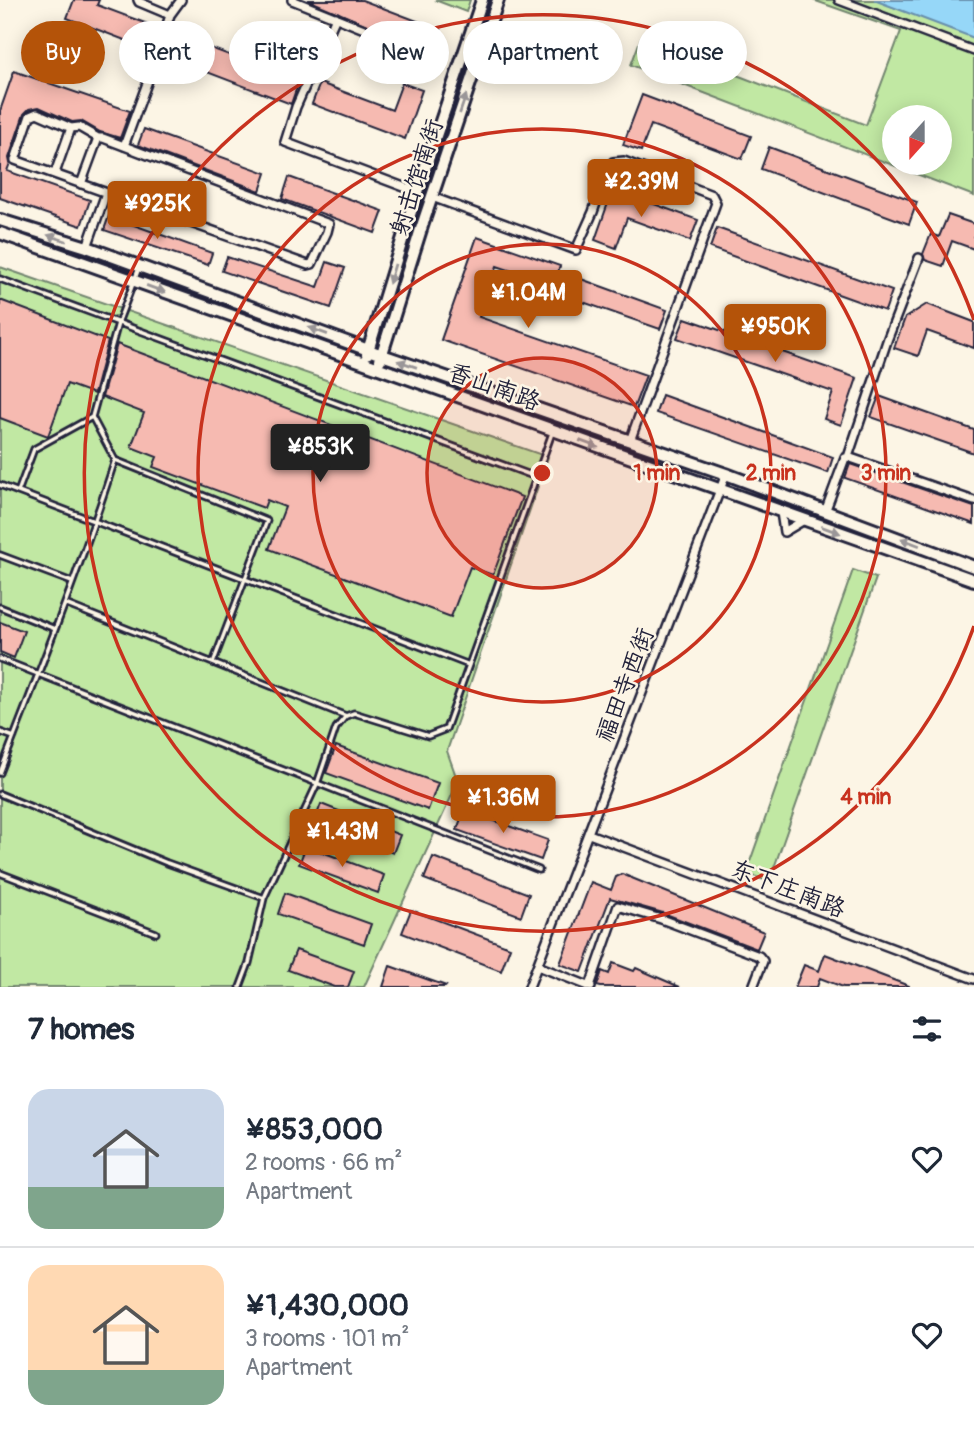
<!DOCTYPE html>
<meta charset="utf-8">
<style>
:root{--surface:#fff;--page:#f6f6f7;--text:#1f2937;--muted:#747a83;--line:#e0e1e3;--accent:#b45309}
body{margin:0;font-family:Pangolin,"LXGW WenKai TC",sans-serif;background:var(--page);color:var(--text);height:100vh;display:flex;flex-direction:column;font-size:26px;white-space:nowrap}
*{box-sizing:border-box;margin:0}
p{font-size:23px;color:var(--muted)}
.icon{flex:none;width:38px;height:38px;fill:none;stroke:currentColor;stroke-width:2;stroke-linecap:round;stroke-linejoin:round}
.map{position:relative;height:987px;overflow:hidden}
.details{display:flex;flex-direction:column;background:var(--surface);flex:1}
.details>*{flex:none}
.top-card{position:absolute;left:21px;top:21px;width:933px;height:63px;display:flex;gap:14px}
.needle{width:46px;rotate:201deg}
.tools{position:absolute;left:882px;top:105px;display:grid;gap:14px}
.tools a{display:grid;place-items:center;width:70px;height:70px;border-radius:50%;background:var(--surface);box-shadow:0 4px 18px #0003;font-size:35px}
.price{position:absolute;translate:-50% -60px;padding:0 16px;border-radius:7px;background:var(--accent);color:#fff;font-size:23px;line-height:46px;filter:drop-shadow(0 2px 4px #0008)}
.price::after{content:'';position:absolute;left:50%;top:42px;width:21px;height:16px;margin-left:-10px;background:inherit;clip-path:polygon(0 0,100% 0,50% 100%)}
.price.active{background:#222;color:#fff}
ul{padding:0;list-style:none}
li{display:flex;align-items:center;gap:21px;height:175px;padding:0 28px}
li+li{border-top:2px solid var(--line)}
li span{display:grid;place-items:center;flex:none;width:196px;height:140px;border-radius:21px;color:#555}
li>.icon{margin-inline-start:auto}
span .icon{width:84px;height:84px;fill:#fffc;stroke-width:1}
li b{font-size:30px}
h2{display:flex;justify-content:space-between;align-items:center;height:84px;padding:0 28px;font-size:30px}
.tag{padding:0 24px;border-radius:32px;background:var(--surface);box-shadow:0 4px 18px #0003;font-size:24px;line-height:63px}
.tag.active{background:var(--accent);color:#fff}
.map>svg:first-child{display:block}
</style>
<div class="map">
<svg width="974" height="987" viewBox="0 0 974 987">
<rect width="100%" height="100%" fill="#fcf5e5"/>
<filter id="ink" filterUnits="userSpaceOnUse"><feTurbulence type="fractalNoise" baseFrequency=".0143" numOctaves="2"/><feDisplacementMap in="SourceGraphic" scale="14" xChannelSelector="R" yChannelSelector="G"/><feConvolveMatrix kernelMatrix="1 2 1 2 8 2 1 2 1" color-interpolation-filters="sRGB"/></filter>
<g filter="url(#ink)">
<path fill="#c1e8a3" stroke="#72856f" stroke-width="2" fill-rule="evenodd" d="M435 0H470L466 12Z
M813 0H974V196L631 65 641 38 866 125 901 31ZM894 117H940V163H894Z
M0 267 548 457 447 751 458 782 364 987H0Z
M853 570 876 578 769 882 746 873Z"/>
<path fill="#96d7f8" stroke="#688fac" stroke-width="2" d="M874 0H974V38Z"/>
<path fill="#f6bab1" stroke="#22223b" stroke-width="2" d="M74 0H99L97 5 156 27 148 49 67 18Z
M308 0H362L441 30 433 50 369 26Z
M173 34 299 81 291 104 165 56Z
M14 71 130 111 120 138 100 132 81 121 72 122 39 107 29 109 24 114 9 158 10 163 7 171 90 200 81 226 0 198V111Z
M320 83 392 110 402 83 422 90 405 139 312 104Z
M642 95 751 136 742 159 651 125 641 151 623 145Z
M144 129 266 173 260 191 138 145Z
M769 147 917 202 909 224 761 169Z
M289 177 383 211 375 233 282 199Z
M613 189 698 220 690 241 627 218 616 248 595 240Z
M948 215 974 224V249L952 241 943 266 925 260 923 254 931 234 939 237Z
M109 216 212 253 208 265 104 230Z
M717 228 892 291 885 311 710 248Z
M477 237 560 266 554 285 497 266 479 317 646 375 634 407 441 340Z
M227 257 318 287 327 262 345 268 331 308 222 271Z
M581 279 667 310 660 329 574 299Z
M0 300 108 341 94 394 67 384 48 436 0 418Z
M927 304 974 322V348L927 331 918 356 894 348 905 318Z
M685 318 857 378 841 425 824 419 833 392 677 338Z
M117 344 522 497 493 575 470 567 451 617 269 549 285 507 267 500 264 508 153 467 157 457 131 447 144 413 102 397Z
M662 395 833 457 828 473 656 413Z
M879 396 974 430V453L871 417Z
M850 464 974 507V524L845 478Z
M0 622 24 631 14 658 0 652Z
M336 746 438 783 428 810 326 773Z
M321 804 400 835 393 853 314 823Z
M464 810 548 840 541 860 457 830Z
M306 846 384 875 378 893 299 864Z
M433 857 529 894 521 916 424 879Z
M622 874 764 932 757 949 663 913 610 898 582 972 560 964 591 882 611 890 616 877Z
M285 893 371 924 364 944 278 914Z
M411 910 510 947 501 971 402 933Z
M296 950 354 971 348 987H335L288 970Z
M825 954 909 986V987H843L820 978 817 987H795L804 965 819 971Z
M613 963 634 971 636 968 680 987H601L597 986 602 971 609 974Z
M390 966 446 986 445 987H383Z"/>
<g fill="none" stroke-linecap="round" stroke-linejoin="round">
<defs>
<path id="lane" d="M0 279 536 477
M115 460 267 521 213 663
M0 485 469 665
M18 492 34 449 92 417
M0 555 72 582
M65 604 346 716
M0 607 55 629
M0 659 539 870
M0 732 14 737
M0 773C40 669 81 566 115 460L92 417 118 323 139 268
M0 794 167 863 264 898
M0 873 156 933
M240 987 249 963 264 898 317 784 336 728 346 716 354 713 428 736 446 729 552 433"/>
<path id="street" d="M138 0 139 2 170 15
M292 0 364 29
M839 0 974 51
M336 17 296 107 285 142 417 192
M37 113 71 128 79 127 98 138H103L329 224 327 232 312 264 308 265 15 160 30 116Z
M124 146 157 56 170 15 181 0
M55 173 71 128
M81 184 98 138
M432 197 576 250 593 212 607 171 613 162 624 161 712 195 716 203 630 441
M87 247 106 193
M848 457 974 501
M781 512 784 532 804 520
M825 512 845 458 848 457 888 338 919 258
M589 834 974 979
M538 966 591 987
M590 986 618 906 661 919 759 956 763 961 753 987
M529 987 726 474"/>
<path id="secondary" d="M0 220 87 247 382 355 726 474 974 567
M0 233 974 580
M367 354 417 192 482 0
M380 360 421 229 498 0"/>
</defs>
<use href="#lane" stroke="#22223b" stroke-width="9"/>
<use href="#street" stroke="#22223b" stroke-width="12"/>
<use href="#secondary" stroke="#22223b" stroke-width="16"/>
<use href="#lane" stroke="#fcf5e5" stroke-width="3.5"/>
<use href="#street" stroke="#fcf5e5" stroke-width="7"/>
<use href="#secondary" stroke="#fcf5e5" stroke-width="10"/>
</g>
<defs><path id="oneway-solid" d="M-6-.8H1V-3.2L6.5 0L1 3.2V.8H-6Z" transform="scale(1.75)"/></defs>
<g fill="#9a9698">
<use href="#oneway-solid" transform="translate(463 104) rotate(-71)"/>
<use href="#oneway-solid" transform="translate(57 238) rotate(-162)"/>
<use href="#oneway-solid" transform="translate(392 274) rotate(107)"/>
<use href="#oneway-solid" transform="translate(156 289) rotate(20)"/>
<use href="#oneway-solid" transform="translate(318 331) rotate(-160)"/>
<use href="#oneway-solid" transform="translate(407 364) rotate(-161)"/>
<use href="#oneway-solid" transform="translate(589 444) rotate(20)"/>
<use href="#oneway-solid" transform="translate(831 530) rotate(20)"/>
<use href="#oneway-solid" transform="translate(910 542) rotate(-159)"/>
</g>
</g>
<circle cx="542" cy="473" r="115" fill="#c8321e" fill-opacity=".12"/>
<g fill="none" stroke="#c8321e" stroke-width="3.5">
<circle cx="542" cy="473" r="115"/>
<circle cx="542" cy="473" r="229"/>
<circle cx="542" cy="473" r="344"/>
<path d="M974 626A458 458 0 1 1 974 320"/>
</g>
<g text-anchor="middle" dominant-baseline="central" stroke-width="5" stroke-linejoin="round" paint-order="stroke">
<g font-size="24" fill="#22223b" stroke="#fcf5e5">
<text transform="translate(417 177) rotate(-72)">射击馆南街</text>
<text transform="translate(494 387) rotate(20)">香山南路</text>
<text transform="translate(625 685) rotate(-69)">福田寺西街</text>
<text transform="translate(788 889) rotate(21)">东下庄南路</text>
</g>
</g>
<circle cx="542" cy="473" r="10" fill="#c8321e" stroke="#fcf5e5" stroke-width="3.5"/>
<g font-size="21" text-anchor="middle" font-weight="bold" fill="#c8321e" stroke="#fcf5e5" stroke-width="5" stroke-linejoin="round" paint-order="stroke">
<text x="657" y="480">1 min</text>
<text x="771" y="480">2 min</text>
<text x="886" y="480">3 min</text>
<text x="866" y="804">4 min</text>
</g>
</svg>
<div class="tools">
<a><svg class="needle" viewBox="-14 -14 28 28"><path d="M0-13l5 13h-10z" fill="#e53935"/><path d="M0 13l5-13h-10z" fill="#747a83"/></svg></a>
</div>
<b class="price" style="left:641px;top:219px">¥2.39M</b>
<b class="price" style="left:157px;top:241px">¥925K</b>
<b class="price" style="left:528px;top:330px">¥1.04M</b>
<b class="price" style="left:775px;top:364px">¥950K</b>
<b class="price active" style="left:320px;top:484px">¥853K</b>
<b class="price" style="left:503px;top:835px">¥1.36M</b>
<b class="price" style="left:342px;top:869px">¥1.43M</b>
<div class="top-card">
<a class="tag active">Buy</a>
<a class="tag">Rent</a>
<a class="tag">Filters</a>
<a class="tag">New</a>
<a class="tag">Apartment</a>
<a class="tag">House</a>
</div>
</div>
<section class="details">
<h2>7 homes<svg class="icon" aria-label="filters" viewBox="0 0 24 24"><path d="M4 7h16M4 17h16"/><circle cx="9" cy="7" r="2"/><circle cx="15" cy="17" r="2"/></svg></h2>
<ul>
<li><span style="background:linear-gradient(#c9d6e8 70%,#7fa58c 0)"><svg class="icon" aria-label="home" viewBox="0 0 24 24"><path d="M3 11l9-7 9 7M6 9v11h12V9"/></svg></span><div><b>¥853,000</b><p>2 rooms · 66 m²</p><p>Apartment</p></div><svg class="icon" aria-label="heart" viewBox="0 0 24 24"><path d="M12 20l-8-8c-3-5 5-10 8-4 3-6 11-1 8 4z"/></svg></li>
<li><span style="background:linear-gradient(#ffd9b3 75%,#7fa58c 0)"><svg class="icon" aria-label="home" viewBox="0 0 24 24"><path d="M3 11l9-7 9 7M6 9v11h12V9"/></svg></span><div><b>¥1,430,000</b><p>3 rooms · 101 m²</p><p>Apartment</p></div><svg class="icon" aria-label="heart" viewBox="0 0 24 24"><path d="M12 20l-8-8c-3-5 5-10 8-4 3-6 11-1 8 4z"/></svg></li>
</ul>
</section>
